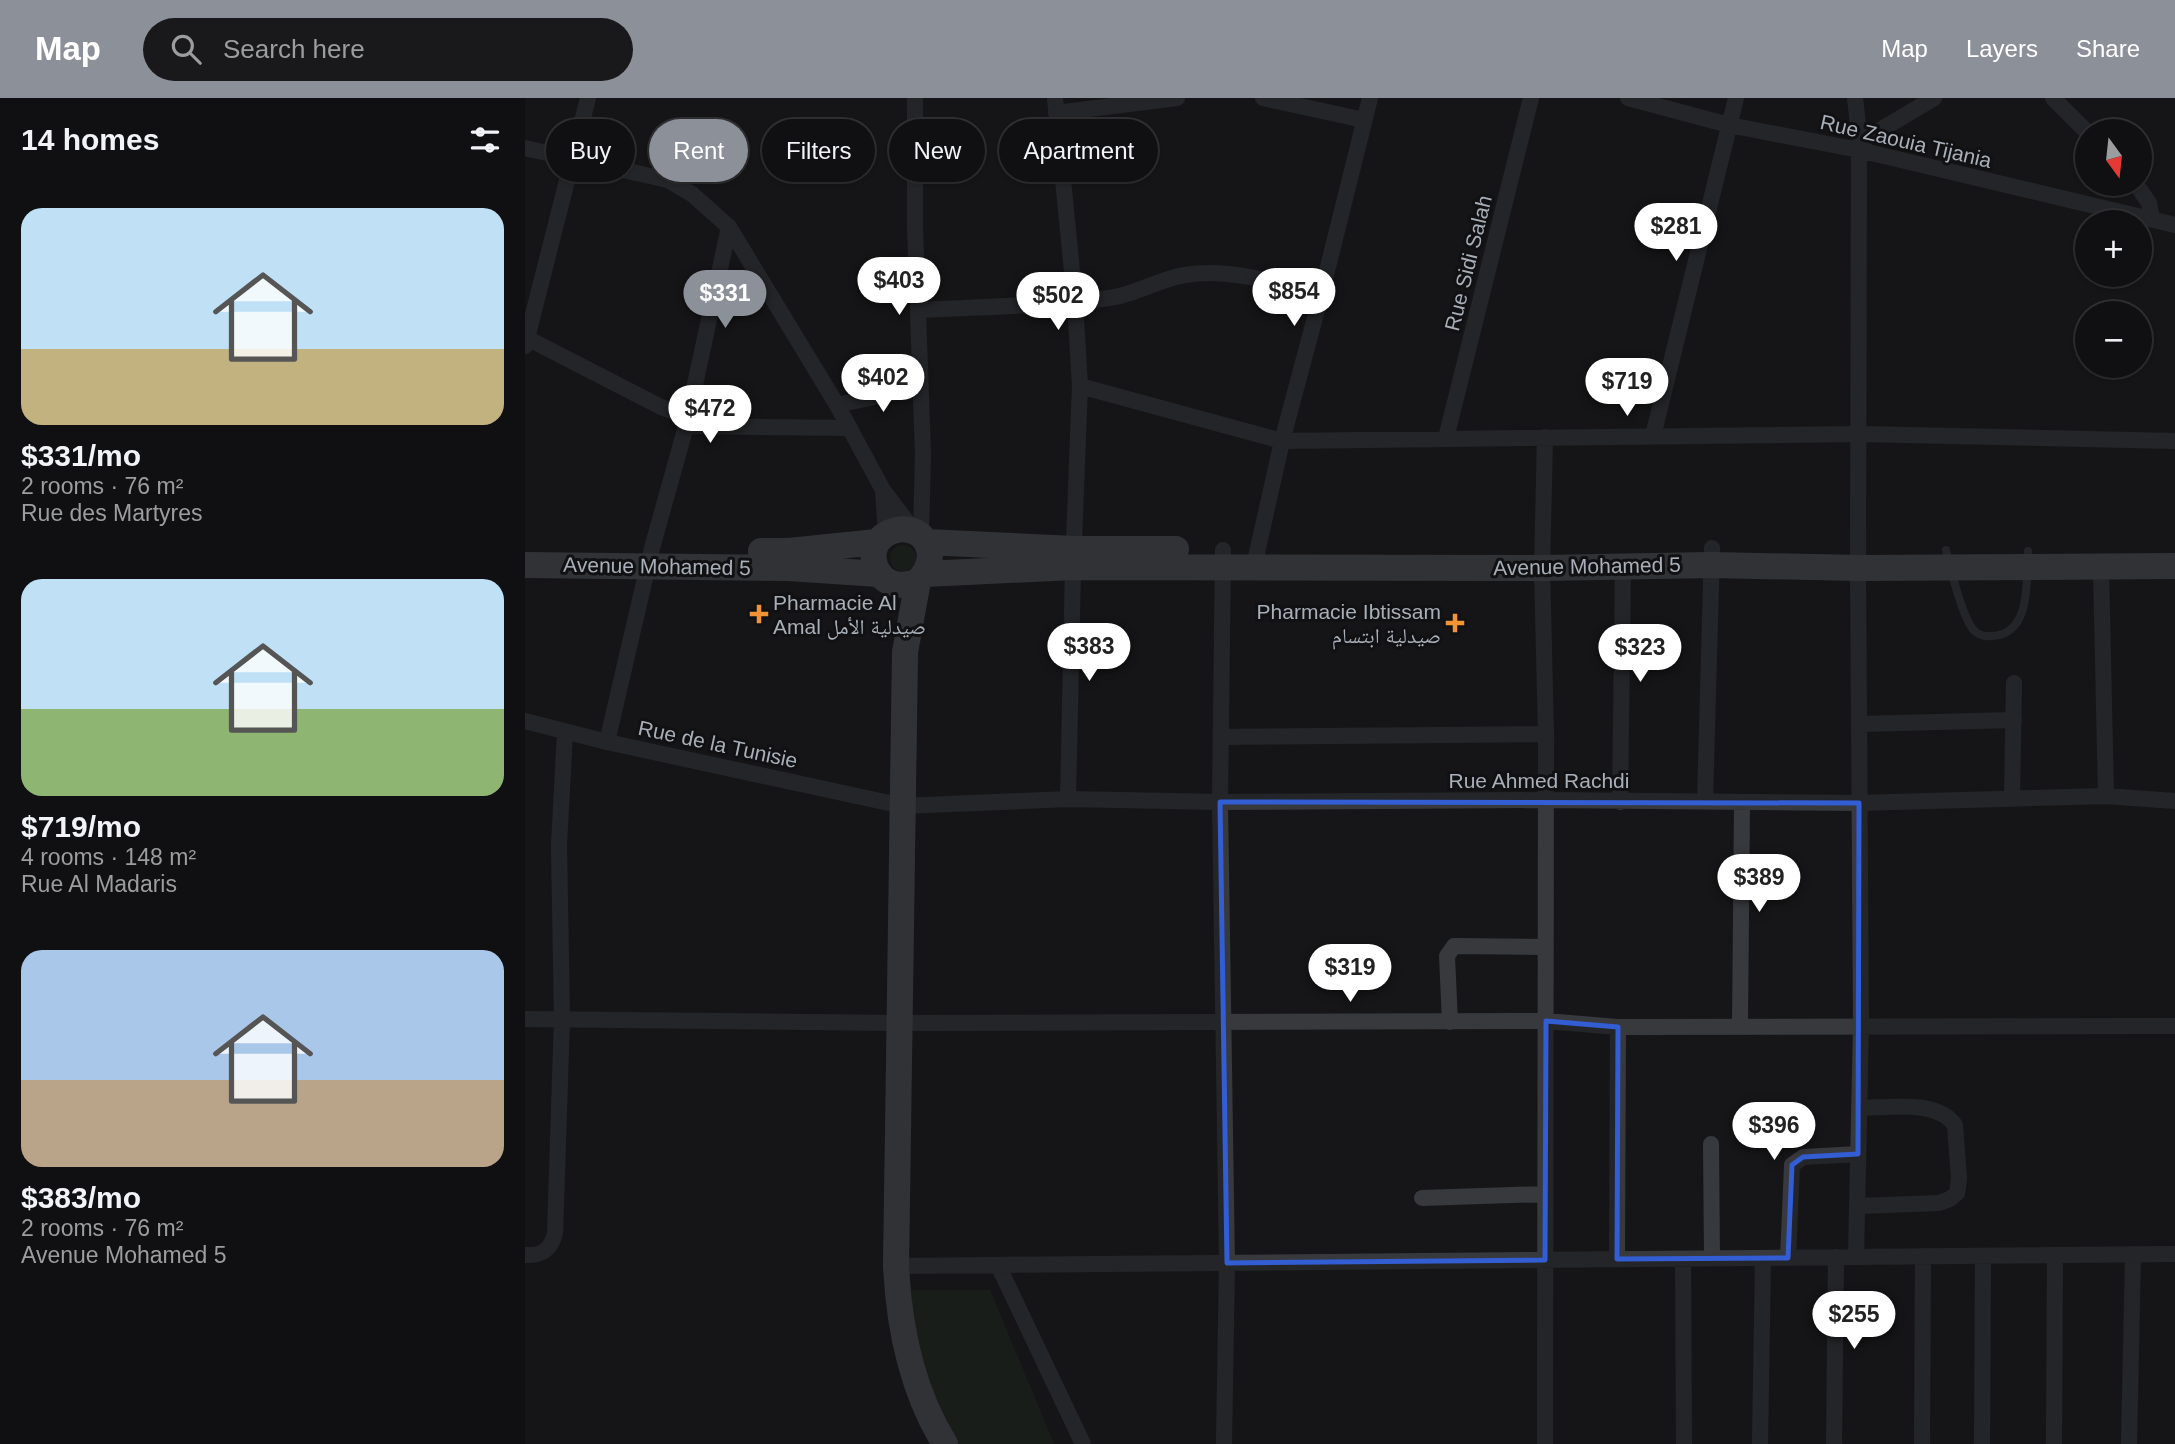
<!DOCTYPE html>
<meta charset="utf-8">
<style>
:root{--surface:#101012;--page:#19191b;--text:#f1f3f6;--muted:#9c9d9f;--line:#303032;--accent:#8c9099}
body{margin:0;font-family:Arial,"Noto Naskh Arabic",sans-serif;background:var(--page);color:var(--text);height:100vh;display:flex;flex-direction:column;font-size:26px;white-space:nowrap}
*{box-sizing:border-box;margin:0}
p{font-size:23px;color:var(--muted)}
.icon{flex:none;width:38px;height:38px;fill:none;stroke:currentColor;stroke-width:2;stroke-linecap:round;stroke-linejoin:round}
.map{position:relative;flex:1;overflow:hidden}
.drawer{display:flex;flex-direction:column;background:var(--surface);width:525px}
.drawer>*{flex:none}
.banner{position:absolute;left:21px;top:21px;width:665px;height:63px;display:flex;gap:14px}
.needle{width:46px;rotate:165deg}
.fabs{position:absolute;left:1550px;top:21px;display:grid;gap:14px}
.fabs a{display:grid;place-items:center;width:77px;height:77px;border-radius:50%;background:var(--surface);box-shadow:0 2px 5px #0004,0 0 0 2px var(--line);font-size:35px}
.price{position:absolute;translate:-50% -60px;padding:0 16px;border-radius:24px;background:#fff;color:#222;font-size:23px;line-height:46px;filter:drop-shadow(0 2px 4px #0008)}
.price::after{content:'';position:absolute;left:50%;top:42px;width:21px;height:16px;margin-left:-10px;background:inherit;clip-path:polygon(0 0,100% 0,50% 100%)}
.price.on{background:var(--accent);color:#fff}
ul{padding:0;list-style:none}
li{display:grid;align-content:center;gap:14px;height:371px;padding:0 21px}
li span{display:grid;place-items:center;height:217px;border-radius:21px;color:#555}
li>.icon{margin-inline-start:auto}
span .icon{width:126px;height:126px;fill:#fffc;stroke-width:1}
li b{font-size:30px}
h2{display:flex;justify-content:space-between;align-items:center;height:84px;padding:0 21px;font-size:30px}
.tag{padding:0 24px;border-radius:32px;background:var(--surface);box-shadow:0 2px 5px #0004,0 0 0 2px var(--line);font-size:24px;line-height:63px}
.tag.on{background:var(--accent);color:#fff}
header{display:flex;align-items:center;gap:42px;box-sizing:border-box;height:98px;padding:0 35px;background:var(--accent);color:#fff}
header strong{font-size:33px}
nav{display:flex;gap:38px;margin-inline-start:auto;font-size:24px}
.search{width:490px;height:63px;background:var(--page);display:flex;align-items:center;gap:18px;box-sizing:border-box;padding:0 24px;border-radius:38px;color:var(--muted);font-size:26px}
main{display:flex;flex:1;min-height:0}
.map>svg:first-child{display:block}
</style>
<header>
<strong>Map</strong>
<div class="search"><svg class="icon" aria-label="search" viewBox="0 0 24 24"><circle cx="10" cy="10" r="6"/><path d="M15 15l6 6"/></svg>Search here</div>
<nav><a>Map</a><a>Layers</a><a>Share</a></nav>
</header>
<main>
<section class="drawer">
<h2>14 homes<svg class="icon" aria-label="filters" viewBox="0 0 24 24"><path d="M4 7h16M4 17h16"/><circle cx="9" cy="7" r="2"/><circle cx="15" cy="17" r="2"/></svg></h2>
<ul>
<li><span style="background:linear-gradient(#bfe0f5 65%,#c2b280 0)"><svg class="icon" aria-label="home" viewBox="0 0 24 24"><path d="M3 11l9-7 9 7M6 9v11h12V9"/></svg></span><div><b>$331/mo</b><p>2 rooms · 76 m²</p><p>Rue des Martyres</p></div></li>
<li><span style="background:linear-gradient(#bfe0f5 60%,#8fb573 0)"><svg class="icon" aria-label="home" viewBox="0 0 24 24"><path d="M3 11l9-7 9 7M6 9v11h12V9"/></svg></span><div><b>$719/mo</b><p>4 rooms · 148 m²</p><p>Rue Al Madaris</p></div></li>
<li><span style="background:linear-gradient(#a9c7e8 60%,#b9a48a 0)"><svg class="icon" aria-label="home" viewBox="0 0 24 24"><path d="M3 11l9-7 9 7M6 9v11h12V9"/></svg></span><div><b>$383/mo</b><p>2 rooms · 76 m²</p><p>Avenue Mohamed 5</p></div></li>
</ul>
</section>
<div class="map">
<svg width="1650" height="1346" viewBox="0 0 1650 1346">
<rect width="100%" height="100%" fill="#161618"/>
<path fill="#1e261e" d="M365 460a13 13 0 1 1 26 0a13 13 0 1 1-26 0Z
M386 1192H465L529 1346H427L389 1248Z"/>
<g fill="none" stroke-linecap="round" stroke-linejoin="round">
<path stroke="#37393d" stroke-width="8" d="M1421 452C1427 474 1435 512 1447 530 1451 536 1459 539 1466 538 1507 537 1501 483 1503 453"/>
<path stroke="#37393d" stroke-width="16" d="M390 0V129L398 356 396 438
M530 0 550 204 555 288 548 469 543 701
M738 0 839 22
M1103 0 1204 27 1334 52 1650 127
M1330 0 1335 44
M1528 0 1563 35
M531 15 652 0
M0 50 143 82 167 96 204 129 312 307 358 392 389 433
M1611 86 1624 105 1627 121
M393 212C456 209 521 208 584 200 610 197 634 181 660 177 706 169 753 186 796 197
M0 239 136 309 162 319
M0 248 63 0
M555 288 757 343 1335 336 1650 343
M312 307 395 289
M161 328 204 129
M1128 338 1211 0
M921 340 1006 0
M358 392 361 435
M698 452 695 704 702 1165 699 1346
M729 468 757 343 796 197 845 0
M1576 469 1581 698
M0 623 82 644 378 708 543 701 695 704 1021 702 1334 705 1581 698 1650 703
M1335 626 1489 622
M697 639 1021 636
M82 644 127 450 161 328 325 330
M1487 699 1489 585
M1180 703 1187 450
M1095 704 1098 468
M0 921 373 925 1021 923 1093 929 1650 928
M925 924 922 858 929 848 1021 849
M1215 928 1217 704
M1186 1046 1187 1160
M897 1100 1020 1096
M1332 1108 1414 1105 1425 1101 1432 1095 1434 1081 1430 1027C1411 1001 1364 1010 1334 1010
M0 1157C17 1158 26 1152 30 1135L37 920 34 747 40 634
M1331 1159 1336 927 1333 470 1334 52 1335 44 1409 0
M1263 1160 1267 1067 1278 1059 1333 1056
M1092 1161 1093 929
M1158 1161 1159 1346
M473 1167 558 1346
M371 1168 1650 1156
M1020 1346 1021 636 1017 470 1020 339
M1235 1346 1238 1160
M1309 1346 1311 1159
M1397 1346 1398 1158
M1457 1346 1458 1158
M1529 1346 1530 1157
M1604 1346 1608 1156"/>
<path stroke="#53565c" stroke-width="26" d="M401 444 549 451H651
M236 453H264L352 444
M0 467 264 470 354 476
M400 476 548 469 1017 470 1186 467 1333 470 1650 468
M393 483C351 502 331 445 368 433 376 430 386 431 394 436 410 449 407 469 393 483L380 554 371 1168C374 1230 387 1293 420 1346"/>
</g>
<path d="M0 0H1650V1346H0ZM695 704 1334 705 1333 1056 1278 1059 1267 1067 1263 1160 1092 1161 1093 929 1021 923 1020 1162 702 1165Z" fill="#161618" fill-opacity=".55" fill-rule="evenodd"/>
<path fill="none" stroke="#325dd3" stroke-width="5" stroke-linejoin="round" d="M695 704 1334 705 1333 1056 1278 1059 1267 1067 1263 1160 1092 1161 1093 929 1021 923 1020 1162 702 1165Z"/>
<g fill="#f29434" stroke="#111113" stroke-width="2.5">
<path d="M230.5 505.5h7v7h7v7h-7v7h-7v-7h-7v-7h7z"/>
<path d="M926.5 514.5h7v7h7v7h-7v7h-7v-7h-7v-7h7z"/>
</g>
<g text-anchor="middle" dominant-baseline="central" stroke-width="6" stroke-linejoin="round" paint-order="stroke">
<g font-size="21" fill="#a8afb8" stroke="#111113">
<text transform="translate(1381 43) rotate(13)">Rue Zaouia Tijania</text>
<text transform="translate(943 165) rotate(-76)">Rue Sidi Salah</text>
<text transform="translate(132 468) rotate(1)">Avenue Mohamed 5</text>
<text transform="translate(1062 468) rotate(-1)">Avenue Mohamed 5</text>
<text transform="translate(193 646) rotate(12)">Rue de la Tunisie</text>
<text x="1014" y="682">Rue Ahmed Rachdi</text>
</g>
<g font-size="21" fill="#a8afb8" stroke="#111113" text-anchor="start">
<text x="248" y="504">Pharmacie Al<tspan x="248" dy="24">Amal صيدلية الأمل</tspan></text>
<text x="916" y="513" text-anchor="end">Pharmacie Ibtissam<tspan x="916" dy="24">صيدلية ابتسام</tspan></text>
</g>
</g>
</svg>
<div class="fabs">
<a><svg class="needle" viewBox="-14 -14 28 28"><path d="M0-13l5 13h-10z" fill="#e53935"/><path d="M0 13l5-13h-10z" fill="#9c9d9f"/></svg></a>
<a>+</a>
<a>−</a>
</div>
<b class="price" style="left:1151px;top:165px">$281</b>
<b class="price" style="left:374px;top:219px">$403</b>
<b class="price" style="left:769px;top:230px">$854</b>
<b class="price on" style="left:200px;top:232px">$331</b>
<b class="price" style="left:533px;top:234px">$502</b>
<b class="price" style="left:358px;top:316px">$402</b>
<b class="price" style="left:1102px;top:320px">$719</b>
<b class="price" style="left:185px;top:347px">$472</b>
<b class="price" style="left:564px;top:585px">$383</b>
<b class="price" style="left:1115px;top:586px">$323</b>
<b class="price" style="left:1234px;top:816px">$389</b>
<b class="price" style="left:825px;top:906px">$319</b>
<b class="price" style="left:1249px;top:1064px">$396</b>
<b class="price" style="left:1329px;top:1253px">$255</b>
<div class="banner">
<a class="tag">Buy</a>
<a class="tag on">Rent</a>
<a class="tag">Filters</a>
<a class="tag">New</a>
<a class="tag">Apartment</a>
</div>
</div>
</main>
